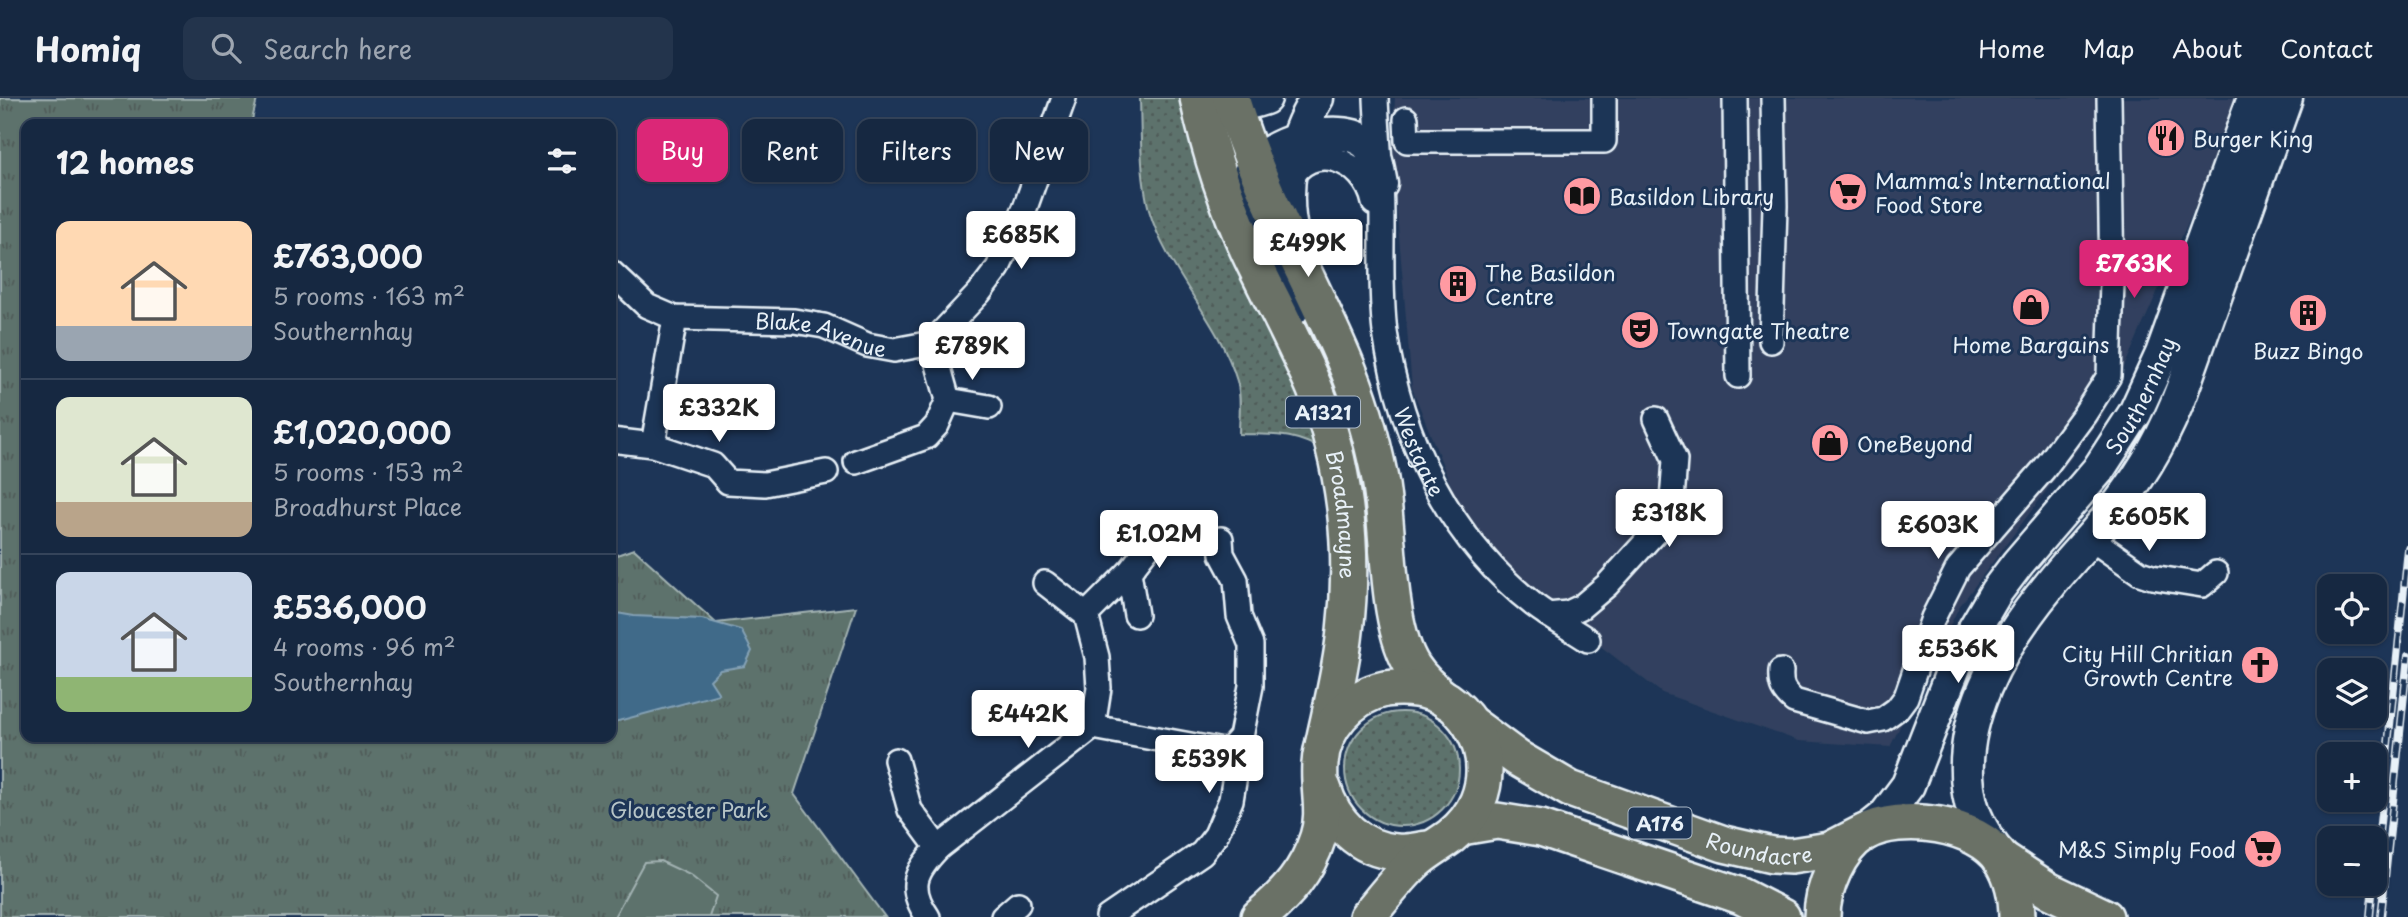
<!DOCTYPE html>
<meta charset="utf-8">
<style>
:root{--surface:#162841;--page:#23344c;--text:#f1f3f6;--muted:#9ea6b1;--line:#35445a;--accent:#db2777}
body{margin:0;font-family:"Playpen Sans",sans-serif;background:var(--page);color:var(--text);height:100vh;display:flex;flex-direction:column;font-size:26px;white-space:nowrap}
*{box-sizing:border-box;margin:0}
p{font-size:23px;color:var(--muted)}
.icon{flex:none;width:38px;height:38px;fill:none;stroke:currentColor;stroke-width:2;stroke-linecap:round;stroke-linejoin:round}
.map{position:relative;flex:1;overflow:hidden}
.sheet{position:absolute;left:21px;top:21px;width:595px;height:623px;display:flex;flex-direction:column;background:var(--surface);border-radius:14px;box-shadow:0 2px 5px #0004,0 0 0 2px var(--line)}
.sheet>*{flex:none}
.top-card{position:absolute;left:637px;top:21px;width:665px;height:63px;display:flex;gap:14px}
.buttons{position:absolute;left:2317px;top:476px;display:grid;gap:14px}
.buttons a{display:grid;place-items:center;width:70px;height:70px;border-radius:14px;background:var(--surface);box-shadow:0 2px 5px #0004,0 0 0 2px var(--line);font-size:35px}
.price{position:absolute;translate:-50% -60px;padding:0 16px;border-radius:7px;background:#fff;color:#222;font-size:23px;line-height:46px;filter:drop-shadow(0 2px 4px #0008)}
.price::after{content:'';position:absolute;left:50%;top:42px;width:21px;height:16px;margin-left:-10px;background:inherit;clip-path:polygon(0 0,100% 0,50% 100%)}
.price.on{background:var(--accent);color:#fff}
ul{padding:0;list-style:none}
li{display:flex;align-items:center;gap:21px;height:175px;padding:0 35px}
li+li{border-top:2px solid var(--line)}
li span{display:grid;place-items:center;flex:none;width:196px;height:140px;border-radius:14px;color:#555}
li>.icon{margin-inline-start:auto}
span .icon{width:84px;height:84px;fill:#fffc;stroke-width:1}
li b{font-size:30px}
h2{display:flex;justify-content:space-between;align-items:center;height:84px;padding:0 35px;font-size:30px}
.tag{padding:0 24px;border-radius:14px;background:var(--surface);box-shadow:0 2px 5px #0004,0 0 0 2px var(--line);font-size:24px;line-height:63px}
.tag.on{background:var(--accent);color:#fff}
header{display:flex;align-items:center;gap:42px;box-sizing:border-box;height:98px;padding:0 35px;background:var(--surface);border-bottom:2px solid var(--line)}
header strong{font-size:33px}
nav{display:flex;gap:38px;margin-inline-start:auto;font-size:24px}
.search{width:490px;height:63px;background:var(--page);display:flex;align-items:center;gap:18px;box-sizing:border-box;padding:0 24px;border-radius:14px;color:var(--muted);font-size:26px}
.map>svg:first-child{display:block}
</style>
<header>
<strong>Homiq</strong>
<div class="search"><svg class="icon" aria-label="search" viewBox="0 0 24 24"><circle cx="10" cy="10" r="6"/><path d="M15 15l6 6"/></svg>Search here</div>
<nav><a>Home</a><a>Map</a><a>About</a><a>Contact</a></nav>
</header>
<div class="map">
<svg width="2408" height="819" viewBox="0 0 2408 819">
<defs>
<pattern id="grass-dots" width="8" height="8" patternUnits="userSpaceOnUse" patternTransform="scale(1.75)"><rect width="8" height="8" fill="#5d726c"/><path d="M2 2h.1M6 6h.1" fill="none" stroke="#505b59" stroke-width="1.8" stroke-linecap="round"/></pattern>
<pattern id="park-tufts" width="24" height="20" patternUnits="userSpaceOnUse" patternTransform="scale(1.75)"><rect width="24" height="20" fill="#5d726c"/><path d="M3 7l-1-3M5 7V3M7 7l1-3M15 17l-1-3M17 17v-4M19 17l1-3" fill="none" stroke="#505b59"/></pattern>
</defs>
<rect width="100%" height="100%" fill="#1d3557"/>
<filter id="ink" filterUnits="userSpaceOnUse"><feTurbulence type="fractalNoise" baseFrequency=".0143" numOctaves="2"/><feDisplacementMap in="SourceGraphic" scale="14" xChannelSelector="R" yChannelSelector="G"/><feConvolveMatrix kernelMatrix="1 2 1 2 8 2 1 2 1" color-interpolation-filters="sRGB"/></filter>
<g filter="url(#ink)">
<path fill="#31415e" d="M1395 0H2243L2102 319 1959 509 1890 649 1799 643 1662 595 1579 532 1518 478 1461 413 1412 290 1392 57Z"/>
<path fill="url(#grass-dots)" stroke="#a2b2b2" stroke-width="2" d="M1140 0H1192L1326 353C1291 334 1277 337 1239 336 1239 319 1242 300 1237 283 1219 222 1167 174 1149 112 1140 79 1141 34 1140 0Z
M1345 671a57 57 0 1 1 114 0a57 57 0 1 1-114 0Z"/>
<path fill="url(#park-tufts)" stroke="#a2b2b2" stroke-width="2" d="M0 0 257 1 251 26H26V639H611V459L634 451 716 525 856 509 794 696 885 819H0Z"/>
<path fill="#5d726c" stroke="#a2b2b2" stroke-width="2" d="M660 763 690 777 716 798 709 819H614L644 764Z"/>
<path fill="#416b89" stroke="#84a1b5" stroke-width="2" d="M611 514 634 518 702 521 741 532 752 553 745 568 720 572 710 582 719 596 611 625Z"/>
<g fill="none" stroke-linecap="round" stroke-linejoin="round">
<defs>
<g id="street">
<path id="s1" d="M1376 0C1377 28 1380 57 1381 85 1384 134 1379 185 1385 234 1400 339 1449 441 1534 507 1551 520 1570 530 1588 542"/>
<path d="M1735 0 1738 278"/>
<path d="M1406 21 1407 43H1604V0"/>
<path d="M1289 84C1310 41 1365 61 1374 105"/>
<path id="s2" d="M611 174 647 208 675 220 794 223 824 228 867 247 894 252 932 245 979 195 998 170 1025 110 1064 0"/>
<path d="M1771 243 1775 108 1773 0"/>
<path d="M948 302 989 309"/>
<path d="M611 342 653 347 713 367 728 384 765 386 826 374"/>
<path d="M653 347 675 220"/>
<path d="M856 364 926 339 937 327 948 302 932 245"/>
<path d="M2090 440 2140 475 2152 479 2202 487 2216 475"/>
<path d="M1129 474 1154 442"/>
<path d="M1045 485 1086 517 1097 559 1099 590 1093 629"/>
<path d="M1086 517 1129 474 1136 517"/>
<path d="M1548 517 1568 515 1581 509 1607 487 1668 420 1672 402 1675 362 1656 321"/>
<path d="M1781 573C1780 588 1783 593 1794 603L1868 624 1883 621 1897 611 1906 599 1933 520 1958 470 2044 371 2084 317 2109 278 2112 184 2109 0"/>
<path d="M896 662 910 712 938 750"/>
<path d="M928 819C907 789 915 774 938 750L1093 629 1228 654"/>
<path d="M1003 819 1018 806"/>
<path d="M1108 819 1202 755 1216 737 1231 702 1234 684 1235 669 1228 654 1241 639 1251 588V547L1239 518 1236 482 1222 456 1221 441"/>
</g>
<g id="secondary">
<path d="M1209 3C1227 11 1247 6 1265 0"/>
<path d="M1293 140C1281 94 1291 40 1317 0"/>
<path d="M1292 212C1281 183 1244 107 1248 81 1253 46 1343 21 1367 46 1377 56 1378 73 1381 86"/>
<path id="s3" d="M1865 734 1884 719 1908 687 1958 559 1996 494 2018 465 2098 372 2135 315 2162 256 2254 0"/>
<path d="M1998 756C1987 740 1976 724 1971 705 1952 628 2002 545 2049 488 2071 460 2097 435 2118 407 2145 372 2167 333 2182 292L2286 0"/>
</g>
<g id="primary">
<path id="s4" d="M1198 0C1210 56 1229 113 1254 165 1274 206 1296 247 1314 289 1345 365 1355 452 1345 533 1341 572 1331 610 1323 648"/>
<path d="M1231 0C1258 91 1306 173 1343 259 1360 298 1372 340 1380 381 1390 434 1385 526 1413 569 1422 583 1434 593 1447 603"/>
<path id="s5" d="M1471 626 1517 660 1570 691 1724 746 1772 757 1791 758 1830 752 1865 734"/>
<path d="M1323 690C1333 724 1359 751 1396 754 1406 755 1418 752 1429 751"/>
<path d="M1461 729 1497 723 1541 730 1741 798 1782 819"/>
<path d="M2001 761 2048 792 2105 819"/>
<path d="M1259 819C1287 796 1307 774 1318 739 1326 715 1318 691 1320 666 1322 630 1351 598 1385 591 1405 588 1429 591 1447 602 1466 615 1479 636 1483 659 1488 690 1475 719 1451 738 1439 747 1427 753 1416 763 1398 780 1383 800 1367 819"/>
<path d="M1822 819C1822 791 1839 750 1864 735 1901 714 1978 725 2002 762 2013 779 2017 800 2017 819"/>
</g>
</defs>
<use href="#street" stroke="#e8f1f8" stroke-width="28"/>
<use href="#secondary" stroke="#e8f1f8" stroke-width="37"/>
<use href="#primary" stroke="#e8f1f8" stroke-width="40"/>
<use href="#street" stroke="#1d3557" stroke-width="23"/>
<use href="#secondary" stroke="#1d3557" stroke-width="32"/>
<use href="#primary" stroke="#6a7166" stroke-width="35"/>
<defs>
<path id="rail" d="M2375 774 2408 451
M2370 819 2373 786
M2381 819 2408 558"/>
</defs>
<use href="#rail" stroke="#e8f1f8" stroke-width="8"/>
<use href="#rail" stroke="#1d3557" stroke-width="5" stroke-dasharray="16" stroke-linecap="butt"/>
</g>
</g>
<defs>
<symbol id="restaurant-disc" viewBox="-11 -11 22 22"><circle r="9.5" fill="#ff9aa2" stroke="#1d3557"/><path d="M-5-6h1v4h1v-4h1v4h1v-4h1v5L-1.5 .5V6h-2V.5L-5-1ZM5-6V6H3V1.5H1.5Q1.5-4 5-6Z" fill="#111"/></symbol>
<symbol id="supermarket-disc" viewBox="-11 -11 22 22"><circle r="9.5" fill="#ff9aa2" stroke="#1d3557"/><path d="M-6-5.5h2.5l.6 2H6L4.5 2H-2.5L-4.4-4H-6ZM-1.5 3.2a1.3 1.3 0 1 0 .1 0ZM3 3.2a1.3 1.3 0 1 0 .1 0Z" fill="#111"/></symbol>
<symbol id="library-disc" viewBox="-11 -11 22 22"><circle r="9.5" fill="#ff9aa2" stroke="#1d3557"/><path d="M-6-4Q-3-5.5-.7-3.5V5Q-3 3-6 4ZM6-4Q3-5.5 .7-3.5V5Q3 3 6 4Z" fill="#111"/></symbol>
<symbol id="building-disc" viewBox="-11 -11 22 22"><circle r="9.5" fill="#ff9aa2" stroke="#1d3557"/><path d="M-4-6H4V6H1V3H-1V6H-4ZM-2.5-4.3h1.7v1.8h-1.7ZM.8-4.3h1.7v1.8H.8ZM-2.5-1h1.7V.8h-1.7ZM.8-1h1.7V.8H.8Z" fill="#111"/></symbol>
<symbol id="shop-disc" viewBox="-11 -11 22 22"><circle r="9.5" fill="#ff9aa2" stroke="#1d3557"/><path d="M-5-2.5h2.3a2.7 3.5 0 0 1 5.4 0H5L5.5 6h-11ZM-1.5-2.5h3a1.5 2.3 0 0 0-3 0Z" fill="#111"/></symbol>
<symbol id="theatre-disc" viewBox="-11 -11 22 22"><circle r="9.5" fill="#ff9aa2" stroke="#1d3557"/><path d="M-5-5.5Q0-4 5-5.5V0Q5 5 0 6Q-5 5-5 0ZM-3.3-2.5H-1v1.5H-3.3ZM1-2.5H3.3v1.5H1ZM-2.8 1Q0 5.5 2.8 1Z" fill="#111"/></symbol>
<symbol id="church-disc" viewBox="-11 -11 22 22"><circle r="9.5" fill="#ff9aa2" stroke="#1d3557"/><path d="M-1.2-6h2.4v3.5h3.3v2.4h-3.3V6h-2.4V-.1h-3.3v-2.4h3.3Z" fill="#111"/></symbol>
</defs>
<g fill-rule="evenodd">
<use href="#restaurant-disc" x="2144" y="18" width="44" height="44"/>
<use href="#supermarket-disc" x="1826" y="72" width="44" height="44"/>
<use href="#library-disc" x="1560" y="76" width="44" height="44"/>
<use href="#building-disc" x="1436" y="164" width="44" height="44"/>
<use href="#shop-disc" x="2009" y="187" width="44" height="44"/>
<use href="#building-disc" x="2286" y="193" width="44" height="44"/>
<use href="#theatre-disc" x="1618" y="210" width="44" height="44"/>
<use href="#shop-disc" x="1808" y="323" width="44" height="44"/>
<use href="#church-disc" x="2238" y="545" width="44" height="44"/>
<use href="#supermarket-disc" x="2241" y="729" width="44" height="44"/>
</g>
<g text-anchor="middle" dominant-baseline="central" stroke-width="6" stroke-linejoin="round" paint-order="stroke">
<g fill="#1d3557" stroke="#abb9c8" stroke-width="2">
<rect x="1286" y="298.5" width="74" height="31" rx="5"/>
<rect x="1628.5" y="709.5" width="63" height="31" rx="5"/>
</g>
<g font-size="19" font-weight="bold" fill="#e8f1f8">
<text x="1323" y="314">A1321</text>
<text x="1660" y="725">A176</text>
</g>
<g font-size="21" fill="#e8f1f8" stroke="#1d3557" text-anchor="start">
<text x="2193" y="40">Burger King</text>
<text x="1875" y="82">Mamma's International<tspan x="1875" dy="24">Food Store</tspan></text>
<text x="1609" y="98">Basildon Library</text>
<text x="1485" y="174">The Basildon<tspan x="1485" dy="24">Centre</tspan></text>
<text x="1667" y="232">Towngate Theatre</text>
<text x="2031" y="246" text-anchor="middle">Home Bargains</text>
<text x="2308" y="252" text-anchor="middle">Buzz Bingo</text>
<text x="1857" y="345">OneBeyond</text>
<text x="2233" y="555" text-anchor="end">City Hill Chritian<tspan x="2233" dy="24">Growth Centre</tspan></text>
<text x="2236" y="751" text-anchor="end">M&amp;S Simply Food</text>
</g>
<g font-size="21" fill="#e8f1f8" stroke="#1d3557">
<text stroke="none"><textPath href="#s2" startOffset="228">Blake Avenue</textPath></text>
<text stroke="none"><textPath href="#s3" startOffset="522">Southernhay</textPath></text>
<text stroke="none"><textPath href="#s1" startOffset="359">Westgate</textPath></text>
<text stroke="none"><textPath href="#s4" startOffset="444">Broadmayne</textPath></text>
<text stroke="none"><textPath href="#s5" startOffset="318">Roundacre</textPath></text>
</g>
<g font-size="21" fill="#b7c5c7" stroke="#1d3557">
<text x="689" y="711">Gloucester Park</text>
</g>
</g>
</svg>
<div class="buttons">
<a><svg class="icon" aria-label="locate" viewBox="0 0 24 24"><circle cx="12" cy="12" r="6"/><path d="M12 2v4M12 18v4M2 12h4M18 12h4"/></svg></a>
<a><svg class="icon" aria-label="layers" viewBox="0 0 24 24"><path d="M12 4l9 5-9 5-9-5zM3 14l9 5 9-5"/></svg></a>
<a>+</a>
<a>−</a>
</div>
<b class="price" style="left:1021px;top:173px">£685K</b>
<b class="price" style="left:1308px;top:181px">£499K</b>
<b class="price on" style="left:2134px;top:202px">£763K</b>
<b class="price" style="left:972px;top:284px">£789K</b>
<b class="price" style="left:719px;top:346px">£332K</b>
<b class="price" style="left:1669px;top:451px">£318K</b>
<b class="price" style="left:2149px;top:455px">£605K</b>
<b class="price" style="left:1938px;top:463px">£603K</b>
<b class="price" style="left:1159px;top:472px">£1.02M</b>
<b class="price" style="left:1958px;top:587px">£536K</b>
<b class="price" style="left:1028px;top:652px">£442K</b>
<b class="price" style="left:1209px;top:697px">£539K</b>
<div class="top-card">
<a class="tag on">Buy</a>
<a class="tag">Rent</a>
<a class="tag">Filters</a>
<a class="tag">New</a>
</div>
<section class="sheet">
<h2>12 homes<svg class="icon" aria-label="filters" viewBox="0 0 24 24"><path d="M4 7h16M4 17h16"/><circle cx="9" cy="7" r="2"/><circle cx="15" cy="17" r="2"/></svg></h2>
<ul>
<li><span style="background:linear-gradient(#ffd9b3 75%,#9aa5b1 0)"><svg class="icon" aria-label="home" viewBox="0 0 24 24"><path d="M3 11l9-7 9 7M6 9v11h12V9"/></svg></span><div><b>£763,000</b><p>5 rooms · 163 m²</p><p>Southernhay</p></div></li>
<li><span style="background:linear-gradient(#dfe7d0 75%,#b9a48a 0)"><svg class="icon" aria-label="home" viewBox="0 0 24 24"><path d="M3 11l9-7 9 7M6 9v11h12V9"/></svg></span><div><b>£1,020,000</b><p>5 rooms · 153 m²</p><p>Broadhurst Place</p></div></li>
<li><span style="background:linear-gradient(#c9d6e8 75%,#8fb573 0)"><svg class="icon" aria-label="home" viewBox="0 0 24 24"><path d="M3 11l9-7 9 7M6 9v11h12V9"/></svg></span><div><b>£536,000</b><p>4 rooms · 96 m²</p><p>Southernhay</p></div></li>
</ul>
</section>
</div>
